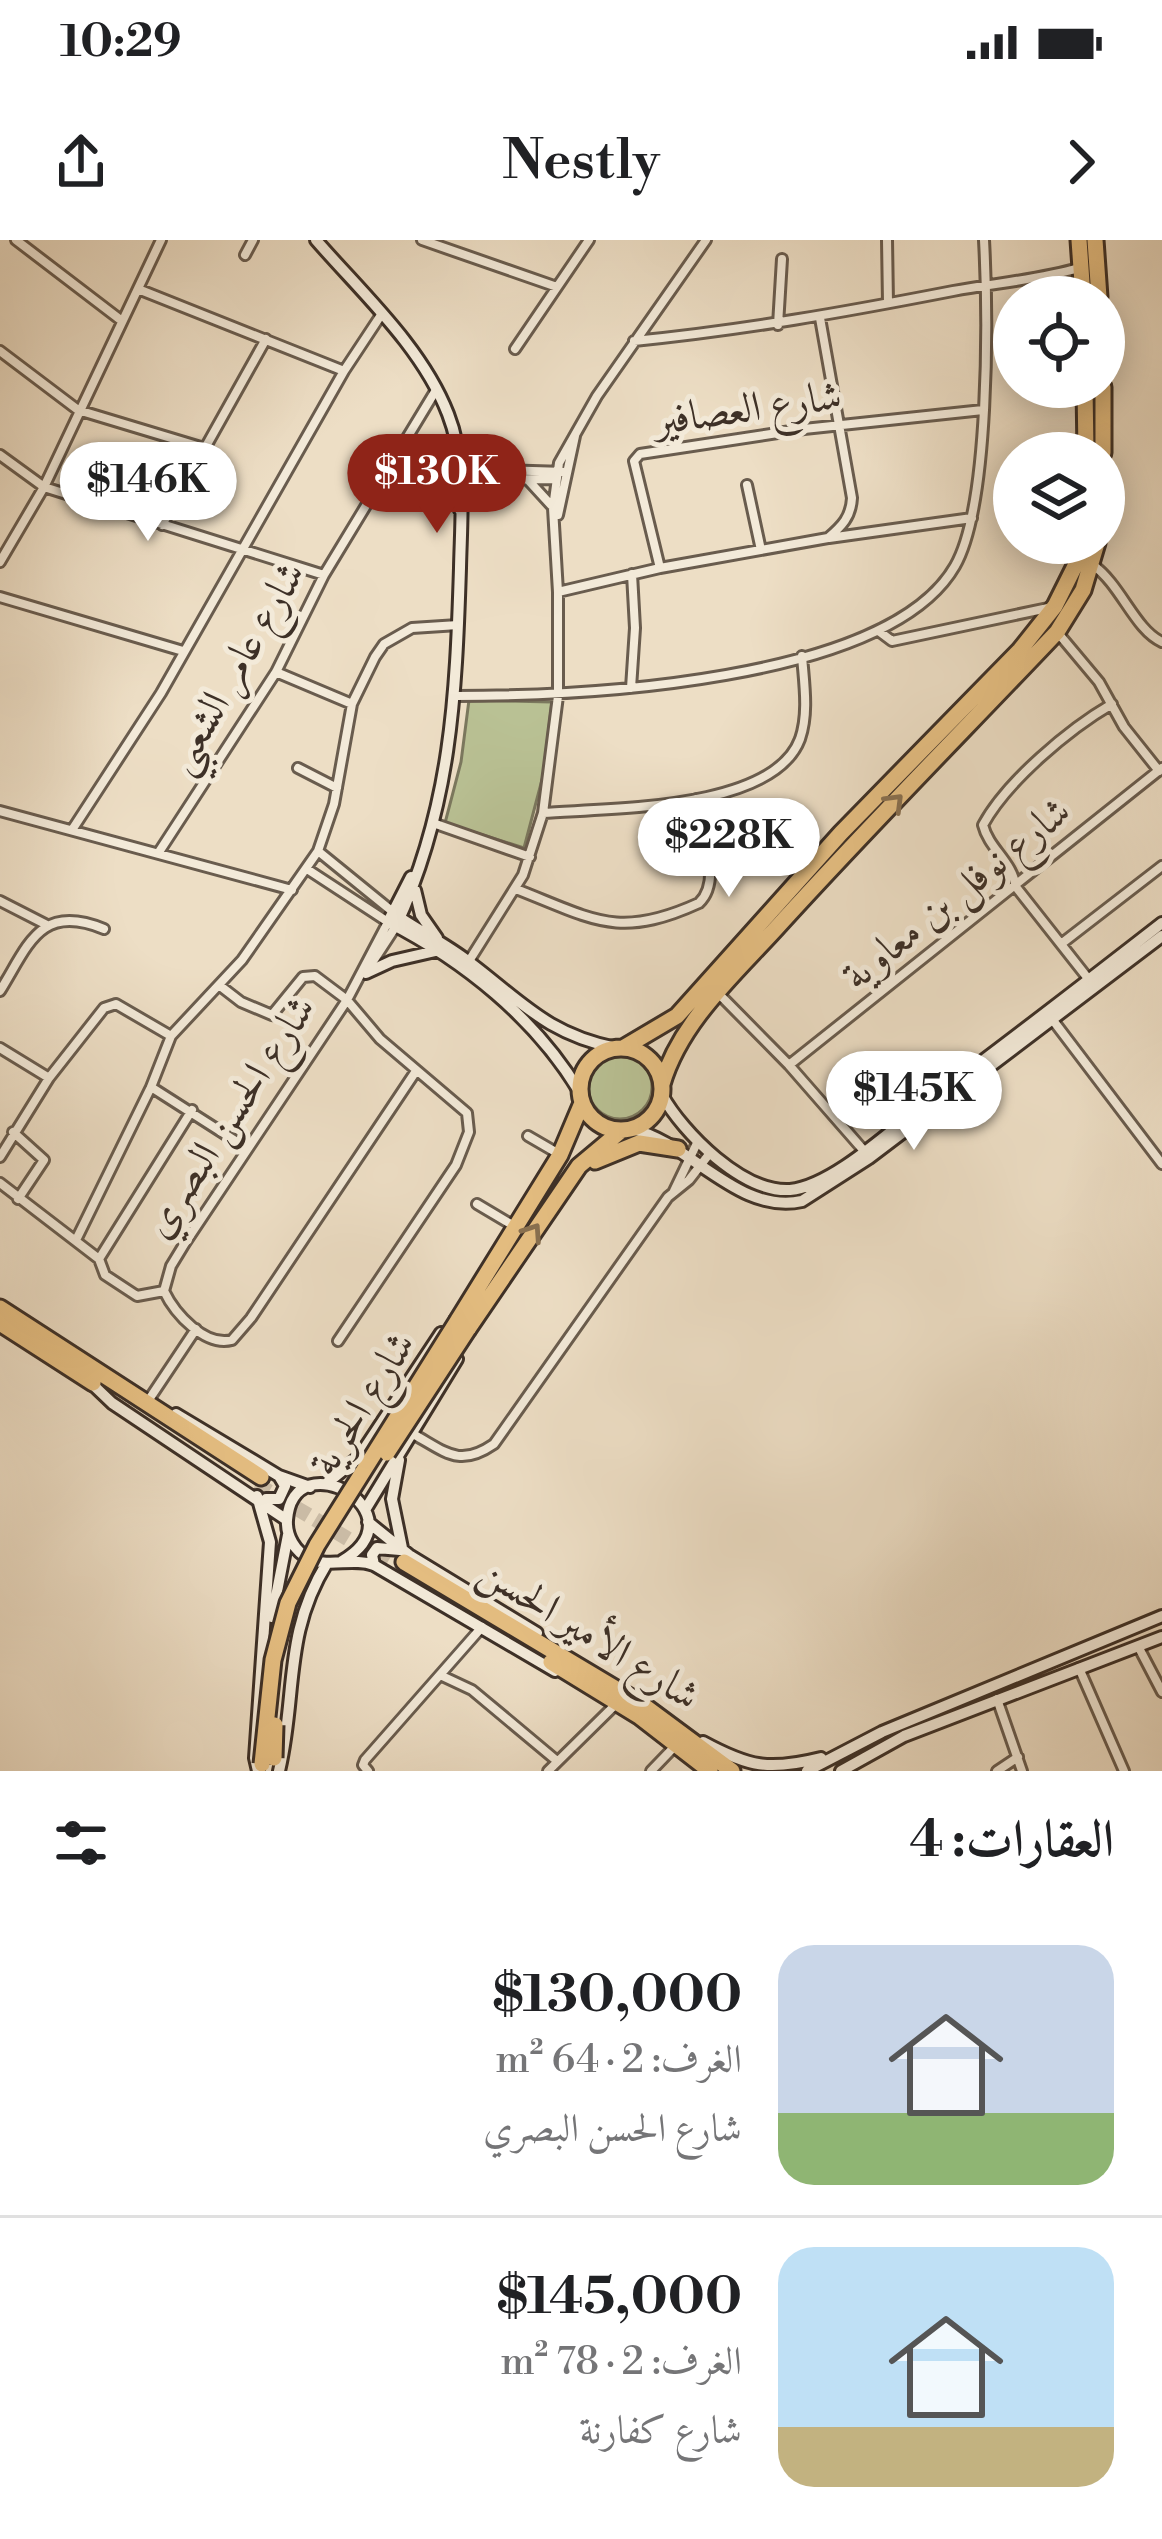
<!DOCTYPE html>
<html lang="ar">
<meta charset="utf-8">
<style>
:root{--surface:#fff;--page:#f2f2f2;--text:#202124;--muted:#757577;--line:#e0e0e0;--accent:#8f2418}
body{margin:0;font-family:"Libre Bodoni",Amiri,serif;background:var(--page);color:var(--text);direction:rtl;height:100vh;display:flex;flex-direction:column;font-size:45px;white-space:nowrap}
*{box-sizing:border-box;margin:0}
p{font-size:39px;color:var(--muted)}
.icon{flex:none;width:66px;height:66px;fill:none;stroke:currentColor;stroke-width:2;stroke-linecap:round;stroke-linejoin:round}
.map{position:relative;height:1531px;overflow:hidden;direction:ltr}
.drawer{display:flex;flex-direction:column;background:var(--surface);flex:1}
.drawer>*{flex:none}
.controls{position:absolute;left:993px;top:36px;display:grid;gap:24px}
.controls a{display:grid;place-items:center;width:132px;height:132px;border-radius:50%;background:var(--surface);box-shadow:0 6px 30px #0003;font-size:60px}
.price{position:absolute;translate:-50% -102px;padding:0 27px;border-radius:42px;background:#fff;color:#222;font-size:39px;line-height:78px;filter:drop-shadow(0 3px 6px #0008)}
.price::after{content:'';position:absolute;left:50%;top:72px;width:36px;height:27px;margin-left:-18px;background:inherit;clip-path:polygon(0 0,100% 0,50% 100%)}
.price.on{background:var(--accent);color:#fff}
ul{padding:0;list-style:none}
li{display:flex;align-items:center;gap:36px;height:300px;padding:0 48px}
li+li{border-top:3px solid var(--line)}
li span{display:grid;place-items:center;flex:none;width:336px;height:240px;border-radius:36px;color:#555}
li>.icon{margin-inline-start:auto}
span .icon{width:144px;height:144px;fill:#fffc;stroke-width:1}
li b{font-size:51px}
h2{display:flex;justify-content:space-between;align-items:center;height:144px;padding:0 48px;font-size:51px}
.status{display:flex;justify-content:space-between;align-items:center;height:84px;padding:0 60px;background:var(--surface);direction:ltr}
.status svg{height:33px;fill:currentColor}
header{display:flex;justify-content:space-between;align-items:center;height:156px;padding:0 48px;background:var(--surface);font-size:54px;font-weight:600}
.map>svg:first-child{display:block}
</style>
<div class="status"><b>10:29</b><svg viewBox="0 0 49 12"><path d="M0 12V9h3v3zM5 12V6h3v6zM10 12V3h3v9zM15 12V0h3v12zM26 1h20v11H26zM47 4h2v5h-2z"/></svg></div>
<header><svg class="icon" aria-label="forward" viewBox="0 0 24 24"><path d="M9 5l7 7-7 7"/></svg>Nestly<svg class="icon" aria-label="share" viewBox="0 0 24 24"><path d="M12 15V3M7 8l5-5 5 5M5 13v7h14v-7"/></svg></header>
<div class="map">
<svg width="1162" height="1531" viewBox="0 0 1162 1531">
<rect width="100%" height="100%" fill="#eddec5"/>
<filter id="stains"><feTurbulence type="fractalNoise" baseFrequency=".00167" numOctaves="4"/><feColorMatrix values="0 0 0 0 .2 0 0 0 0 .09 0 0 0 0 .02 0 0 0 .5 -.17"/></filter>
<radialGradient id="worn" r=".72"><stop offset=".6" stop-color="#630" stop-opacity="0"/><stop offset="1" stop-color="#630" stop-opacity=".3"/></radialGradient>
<path fill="#b9c194" stroke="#7b785e" stroke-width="3" d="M469 460 552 462 543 536 524 608 445 583 461 522Z
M588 847a32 32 0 1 1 64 0a32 32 0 1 1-64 0Z"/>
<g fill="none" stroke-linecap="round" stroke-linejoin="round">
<path stroke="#cabba5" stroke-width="15" stroke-dasharray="15 8" stroke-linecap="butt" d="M256 1244 400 1330"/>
<defs>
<path id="street" d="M16 0 122 81
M422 0 557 47
M887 0 888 63
M245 15 253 0
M1038 41 1069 57
M138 49 344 131
M778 85 782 19
M634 101C744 90 845 72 953 51 996 43 1037 40 1079 28
M515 109 589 0
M0 111 78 170 204 208
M0 215 44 247 324 335
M460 229 565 232
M462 240 554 239
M529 241 551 265
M747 245 761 310
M558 275 575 196
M162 285 266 99
M829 298 972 278
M0 322 44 247 161 0
M1093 325C1121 345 1135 390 1162 402
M660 328 634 221 640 214 804 189 983 170
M558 352 660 328 828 298C842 286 851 277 852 258L820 78
M0 357 183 411
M880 392 892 401 1048 368
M1058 393 1099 442 1124 487 1159 531
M276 432 352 464
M631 448 635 388 632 334
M456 456C579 456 888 443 955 326 990 265 988 74 984 0
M298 528 337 548
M0 571 292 650
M543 573C608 568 773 571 800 499 809 473 804 443 802 416
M433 583 530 617
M72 590 161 453 344 131 381 75
M318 611 393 672
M159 612 276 432 324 335 436 150
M516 649C593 679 618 700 699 663 723 641 702 589 696 559
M0 661 47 685
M1061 704 1162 626
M469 721 523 635 543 573 558 456V352L553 268 559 223 597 156 706 0
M366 732 396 686
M1090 741 1016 647C1012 621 989 609 983 585 1007 541 1069 489 1112 464
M219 745 241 762 272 775 303 737 315 736 347 760 380 799 467 873 469 892 456 925 338 1101
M0 751C29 704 40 663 104 689
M718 753 789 825 865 912
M1052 779 1162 924
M0 808 49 838
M789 825 1162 528
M151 847 245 907
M13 892 44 920 18 959
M528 896 559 914
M0 917 49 838 104 768 116 764 171 796
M0 943 99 1019 105 1035 137 1056 164 1051
M674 951 698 901
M477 964 514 986
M76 1000 151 847 171 796 242 720 318 611 334 564 352 464 375 417 384 404 412 388 458 385
M99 1019 192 870
M164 1051 171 1026 185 1003 347 760 388 682 307 629
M164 1051C175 1074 205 1107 232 1100L251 1078 416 831
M150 1158 196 1089
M413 1194C446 1212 459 1228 494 1204L668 957 689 940 710 913
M1138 1406 1162 1452
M1079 1428 1124 1531
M440 1435 472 1450 557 1521
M997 1459 1022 1531
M368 1531 363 1525 365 1520 482 1387
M548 1531 613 1467
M651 1531 676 1505
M997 1531 1018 1517"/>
<path id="secondary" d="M316 0C362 53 422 107 448 174 467 222 461 278 460 328 456 457 451 567 396 686
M459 211 485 230
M460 270 489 242
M411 637 388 682C464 721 535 778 579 851
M415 650 421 675 437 698
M396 675C419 691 446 704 469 722 522 762 547 794 616 808
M366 733 392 721 440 710
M662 855C683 893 743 953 790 950 833 946 893 888 928 862 1007 803 1085 743 1162 683
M632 889C691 903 738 975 802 961L869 918 1162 696
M89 1141 112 1163 287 1280
M176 1174 279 1236 310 1247
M399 1220 392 1259 402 1308
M327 1243 359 1217 441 1093
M257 1256 270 1302 255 1518 258 1531
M266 1259H279L285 1246 279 1236
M365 1270 457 1119
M368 1282 409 1315 537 1393
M342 1321C424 1273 293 1199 287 1280 286 1296 295 1312 310 1319 330 1328 353 1317 374 1325L555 1431
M374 1325 372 1315 377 1308 400 1310
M272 1377 288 1295
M703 1502C749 1527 769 1531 821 1518
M279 1531C297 1456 283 1394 327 1323
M807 1531 882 1492 1162 1376
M841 1531 904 1496 1162 1397"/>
<path id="highway" d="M1079 0 1083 57
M1095 0 1099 57
M1085 147 1086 213
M1103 213V147
M623 808 677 776 841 593 1020 410 1055 366 1075 326 1081 303
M580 849a41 41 0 1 1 82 0a41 41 0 1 1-82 0Z
M662 844C681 780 736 733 780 684 870 585 965 489 1057 392L1083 350 1097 303
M595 921 639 903 678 909
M0 1068 261 1237
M458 1080 560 915 582 863
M0 1083 93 1143
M468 1089 579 926 622 890
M404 1322 643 1465 732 1531
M551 1422 639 1476 710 1531"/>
</defs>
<use href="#street" stroke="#695c4e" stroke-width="14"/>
<use href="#secondary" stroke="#3d3027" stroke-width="16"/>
<use href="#highway" stroke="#3d3027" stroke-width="21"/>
<use href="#street" stroke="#f3ead9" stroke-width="8"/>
<use href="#secondary" stroke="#f3ead9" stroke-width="10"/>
<use href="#highway" stroke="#e6bf82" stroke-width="15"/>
<defs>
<path id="highway-bridge" d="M387 1213 468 1089
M274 1518 275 1485
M262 1524 273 1420 288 1363 317 1305 458 1080"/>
</defs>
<use href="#highway-bridge" stroke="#3d3027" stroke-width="21" stroke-linecap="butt"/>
<use href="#highway-bridge" stroke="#e6bf82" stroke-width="15"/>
</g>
<defs><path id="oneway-chevron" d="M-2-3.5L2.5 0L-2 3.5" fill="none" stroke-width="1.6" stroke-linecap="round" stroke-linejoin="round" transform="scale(3)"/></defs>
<g stroke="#897050">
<use href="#oneway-chevron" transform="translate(895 562) rotate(-45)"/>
<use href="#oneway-chevron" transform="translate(533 992) rotate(-56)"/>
</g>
<g text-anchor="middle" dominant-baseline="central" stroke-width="10" stroke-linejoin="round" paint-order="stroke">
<g font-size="42" fill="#3d3027" stroke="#f3ead9">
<text transform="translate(748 169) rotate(-8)">شارع العصافير</text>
<text transform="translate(236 428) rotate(-60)">شارع عامر الشعبي</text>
<text transform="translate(957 654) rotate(-39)">شارع نوفل بن معاوية</text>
<text transform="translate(230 877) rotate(-57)">شارع الحسن البصري</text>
<text transform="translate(363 1164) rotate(-58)">شارع الحرية</text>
<text transform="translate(589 1394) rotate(32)">شارع الأمير الحسن</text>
</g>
</g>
<rect width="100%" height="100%" filter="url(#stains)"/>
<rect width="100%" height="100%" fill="url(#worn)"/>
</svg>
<div class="controls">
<a><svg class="icon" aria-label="locate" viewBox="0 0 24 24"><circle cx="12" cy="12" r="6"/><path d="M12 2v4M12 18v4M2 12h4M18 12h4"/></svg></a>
<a><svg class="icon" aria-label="layers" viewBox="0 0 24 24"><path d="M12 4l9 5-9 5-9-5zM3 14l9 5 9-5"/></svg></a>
</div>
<b class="price on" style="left:437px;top:296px">$130K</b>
<b class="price" style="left:148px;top:304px">$146K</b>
<b class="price" style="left:729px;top:660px">$228K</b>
<b class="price" style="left:914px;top:913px">$145K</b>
</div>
<section class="drawer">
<h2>العقارات: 4<svg class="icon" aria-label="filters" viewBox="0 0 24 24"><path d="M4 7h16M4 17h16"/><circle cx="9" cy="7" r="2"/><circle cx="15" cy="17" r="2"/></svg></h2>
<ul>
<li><span style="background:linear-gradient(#c9d6e8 70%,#8fb573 0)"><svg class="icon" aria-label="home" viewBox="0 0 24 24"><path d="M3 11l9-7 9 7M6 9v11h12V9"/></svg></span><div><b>$130,000</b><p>الغرف: 2 · 64 m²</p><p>شارع الحسن البصري</p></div></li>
<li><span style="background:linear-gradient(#bfe0f5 75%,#c2b280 0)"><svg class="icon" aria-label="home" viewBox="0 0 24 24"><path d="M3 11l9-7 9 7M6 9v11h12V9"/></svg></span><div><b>$145,000</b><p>الغرف: 2 · 78 m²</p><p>شارع كفارنة</p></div></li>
</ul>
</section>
